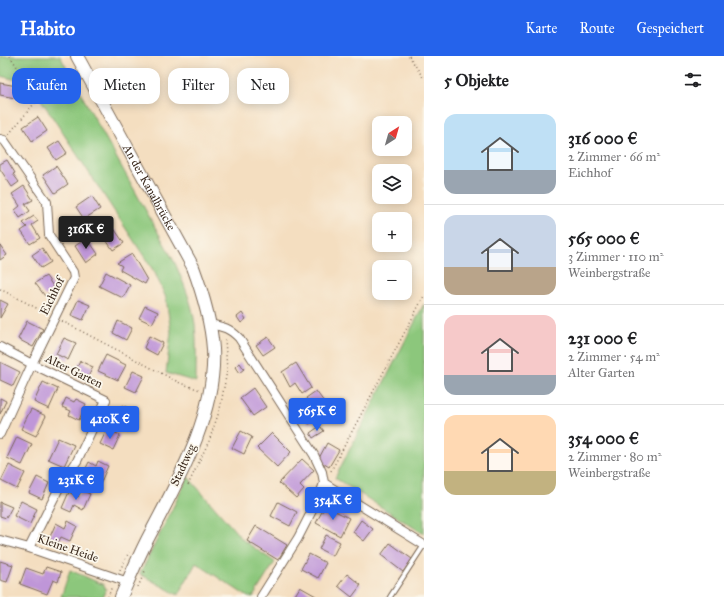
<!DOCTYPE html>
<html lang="de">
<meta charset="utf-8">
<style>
:root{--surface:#fff;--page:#f2f2f2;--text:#202124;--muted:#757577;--line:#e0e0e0;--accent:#2563eb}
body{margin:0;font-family:"IM FELL Great Primer",serif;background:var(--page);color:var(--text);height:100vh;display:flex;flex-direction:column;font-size:15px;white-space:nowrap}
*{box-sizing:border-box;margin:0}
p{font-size:13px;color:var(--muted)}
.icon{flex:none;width:22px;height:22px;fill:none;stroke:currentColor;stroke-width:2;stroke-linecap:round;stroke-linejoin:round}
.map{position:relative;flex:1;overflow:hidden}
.details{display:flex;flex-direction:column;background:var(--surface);width:300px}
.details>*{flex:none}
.guide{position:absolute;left:12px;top:12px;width:352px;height:36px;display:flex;gap:8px}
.needle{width:26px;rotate:37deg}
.buttons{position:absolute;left:372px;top:60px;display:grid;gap:8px}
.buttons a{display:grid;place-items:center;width:40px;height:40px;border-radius:8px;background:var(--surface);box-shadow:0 2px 10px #0003;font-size:20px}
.price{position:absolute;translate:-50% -34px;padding:0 9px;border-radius:4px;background:var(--accent);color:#fff;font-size:13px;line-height:26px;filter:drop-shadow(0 1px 2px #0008)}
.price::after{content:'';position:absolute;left:50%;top:24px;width:12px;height:9px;margin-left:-6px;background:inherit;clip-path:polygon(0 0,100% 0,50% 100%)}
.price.current{background:#222;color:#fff}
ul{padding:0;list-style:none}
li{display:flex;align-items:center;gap:12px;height:100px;padding:0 20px}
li+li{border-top:1px solid var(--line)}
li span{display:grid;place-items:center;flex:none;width:112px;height:80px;border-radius:12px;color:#555}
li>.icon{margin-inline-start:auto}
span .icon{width:48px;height:48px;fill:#fffc;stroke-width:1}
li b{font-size:17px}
h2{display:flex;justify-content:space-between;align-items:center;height:48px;padding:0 20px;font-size:17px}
.chip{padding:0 14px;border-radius:12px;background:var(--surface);box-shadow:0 2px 10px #0003;font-size:14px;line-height:36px}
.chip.current{background:var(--accent);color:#fff}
header{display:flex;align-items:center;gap:24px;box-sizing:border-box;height:56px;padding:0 20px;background:var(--accent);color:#fff}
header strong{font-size:19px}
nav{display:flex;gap:22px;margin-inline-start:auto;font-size:14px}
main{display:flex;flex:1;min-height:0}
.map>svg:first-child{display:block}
</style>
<header>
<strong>Habito</strong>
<nav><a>Karte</a><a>Route</a><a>Gespeichert</a></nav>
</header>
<main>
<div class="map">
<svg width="424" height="541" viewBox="0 0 424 541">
<rect width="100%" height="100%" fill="#fbf7ec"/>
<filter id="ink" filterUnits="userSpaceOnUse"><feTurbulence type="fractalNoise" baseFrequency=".025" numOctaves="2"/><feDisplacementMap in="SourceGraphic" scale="8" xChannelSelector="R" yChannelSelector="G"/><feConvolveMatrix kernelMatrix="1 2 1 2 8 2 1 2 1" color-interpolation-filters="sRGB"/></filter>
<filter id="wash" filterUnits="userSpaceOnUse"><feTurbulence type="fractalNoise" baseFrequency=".012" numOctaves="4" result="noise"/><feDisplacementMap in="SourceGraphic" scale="16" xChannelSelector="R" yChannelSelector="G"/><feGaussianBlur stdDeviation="0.9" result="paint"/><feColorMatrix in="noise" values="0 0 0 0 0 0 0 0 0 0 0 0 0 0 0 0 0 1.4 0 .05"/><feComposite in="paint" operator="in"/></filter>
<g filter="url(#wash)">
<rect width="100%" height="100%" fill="#f4dec0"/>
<path fill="#8cc77c" stroke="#64784d" d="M0 0H60L175 207C183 226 192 246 195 268 197 287 196 307 196 326L166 317 171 276 166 242 155 217 30 27 0 20Z
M424 248V478L335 422Z
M188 421 243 484 275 506 253 541H248L196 507 178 539 140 518Z
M70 514 104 529 106 533 103 541H61Z"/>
<g id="blocks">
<path fill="#bf96d8" d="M0 27 17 30 15 42 0 39Z
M38 61 47 75 32 85 23 71Z
M59 85 67 97 56 104 48 92Z
M7 104 15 117 13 118 19 126 12 131 0 113V108Z
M56 110 68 128 55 137 43 119Z
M24 130 33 144 25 148 30 155 20 162 15 154 20 150 12 138Z
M92 140 100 153 84 163 76 151Z
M34 160 38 165 32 169 40 182 30 188 21 175 27 171 23 167Z
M115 174 124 187 113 194 104 181Z
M87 182 98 198 86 207 75 190Z
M0 189 7 199 0 204Z
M42 192 51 206 41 212 32 199Z
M132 198 147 224 145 228 120 214 122 210 117 207Z
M106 216 130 229 123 242 99 230Z
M46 220 55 233 45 240 35 227Z
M0 244 8 248 0 262Z
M78 244 90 249 83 264 71 259Z
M145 250 158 256 152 268 139 262Z
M242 257 246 263 241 267 237 261Z
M27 265 43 273 33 291 18 283Z
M118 265 132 272 126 284 113 277Z
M149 280 163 287 157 299 144 292Z
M268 281 275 291 263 299 256 289Z
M64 282 76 287 68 304 56 298Z
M106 299 126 309 118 324 98 315Z
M80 305 93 311 86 325 74 319Z
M0 306 20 316 13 330 0 324Z
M240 307 244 313 239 317 235 311Z
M296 307 311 332 302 338 295 327 290 331 282 316Z
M133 315 144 320 136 336 125 331Z
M43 326 58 333 49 353 34 346Z
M253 332 266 351 253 360 240 342Z
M316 335 330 354 309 368 301 357 311 349 306 342Z
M0 342 6 345 0 358Z
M66 342 74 346 76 343 86 348 79 364 69 359 71 355 62 351Z
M122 349 137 356 128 376 113 369Z
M31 353 46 360 36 380 21 373Z
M320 370 324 375 313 382 310 377Z
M107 373 120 379 113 394 100 388Z
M241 375 252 381 244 398 232 392Z
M272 377 291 396 277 411 257 392Z
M17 381 32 388 22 409 7 402Z
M58 382 74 389 64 410 48 403Z
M327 387 339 394 329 411 318 404Z
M302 403 314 414 300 429 304 433 296 442 279 427Z
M98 405 108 410 100 428 82 420 89 406 96 410Z
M9 409 25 417 17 433 1 425Z
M37 421 49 427 42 443 29 437Z
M81 434 90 438 83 454 74 449 71 456 62 452 69 436 78 441Z
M21 445 37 453 30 468 14 460Z
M0 446 12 451 6 462 0 460Z
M278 446 297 456 290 470 271 460Z
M325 450 349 462 340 480 316 467Z
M361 464 373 473 364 485 353 476Z
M68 465 77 470 70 485 61 481 58 487 49 483 56 467 65 472Z
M256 470 287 489 278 504 247 485Z
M326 479 340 486 333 500 319 493Z
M390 487 412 503 403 516 381 499Z
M309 498 326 507 318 522 301 513Z
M0 505 13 509 7 526 0 524Z
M46 511 61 516 58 526 53 524 47 538 20 528 26 512 43 518Z
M347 518 361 529 352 541 338 530Z
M300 531 316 540 315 541H294Z"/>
</g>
</g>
<g filter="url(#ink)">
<use href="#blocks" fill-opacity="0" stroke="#7c6957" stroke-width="1"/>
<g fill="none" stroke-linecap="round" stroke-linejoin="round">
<defs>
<path id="lane" d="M390 541 424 489"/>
<path id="street" d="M0 83 4 84 47 146 49 179 73 216 74 222 32 308 106 344 77 405 61 428 29 492
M210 268C224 271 229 272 239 282L314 399 322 416 324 427 319 441 298 482 261 541
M0 291 32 308 0 378
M324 427 424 489
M0 484 29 492 128 526"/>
<g id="secondary">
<path id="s1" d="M77 0 193 211C203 238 211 265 213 293 217 359 175 430 146 486 137 504 129 523 121 541"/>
</g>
</defs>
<use href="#lane" stroke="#7c6957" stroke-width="6"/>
<use href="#street" stroke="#7c6957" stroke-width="10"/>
<use href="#secondary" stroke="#7c6957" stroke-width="14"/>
<path stroke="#7c6957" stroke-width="1.5" stroke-dasharray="1 3" stroke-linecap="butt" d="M409 0 424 23
M9 78 38 43 10 0
M0 233 46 257
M62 265 180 327 200 334
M331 415 424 240
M188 429 209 385 220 353 227 315 225 282
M120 514 129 496
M138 531 145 515
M108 541 112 530"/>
<use href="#lane" stroke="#fff" stroke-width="4"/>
<use href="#street" stroke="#fff" stroke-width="8"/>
<use href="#secondary" stroke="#fff" stroke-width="12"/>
</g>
</g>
<g text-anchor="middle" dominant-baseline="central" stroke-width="3.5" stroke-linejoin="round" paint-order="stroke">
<g font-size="12" fill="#3b2a1e" stroke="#fbf7ec">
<text stroke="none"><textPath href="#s1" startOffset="150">An der Kanalbrücke</textPath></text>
<text transform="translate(52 240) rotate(-64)">Eichhof</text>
<text transform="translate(74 315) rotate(26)">Alter Garten</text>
<text transform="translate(183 409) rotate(-65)">Stadtweg</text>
<text transform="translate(68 492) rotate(19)">Kleine Heide</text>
</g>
</g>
</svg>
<div class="buttons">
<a><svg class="needle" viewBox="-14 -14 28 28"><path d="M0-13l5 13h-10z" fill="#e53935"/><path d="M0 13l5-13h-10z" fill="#757577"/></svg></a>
<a><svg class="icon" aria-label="layers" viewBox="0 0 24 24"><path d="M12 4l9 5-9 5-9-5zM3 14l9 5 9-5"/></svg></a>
<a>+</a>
<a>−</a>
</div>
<b class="price current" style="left:86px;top:194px">316K €</b>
<b class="price" style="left:317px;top:376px">565K €</b>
<b class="price" style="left:110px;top:384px">410K €</b>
<b class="price" style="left:76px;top:445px">231K €</b>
<b class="price" style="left:333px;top:465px">354K €</b>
<div class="guide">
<a class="chip current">Kaufen</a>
<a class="chip">Mieten</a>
<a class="chip">Filter</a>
<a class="chip">Neu</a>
</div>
</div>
<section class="details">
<h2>5 Objekte<svg class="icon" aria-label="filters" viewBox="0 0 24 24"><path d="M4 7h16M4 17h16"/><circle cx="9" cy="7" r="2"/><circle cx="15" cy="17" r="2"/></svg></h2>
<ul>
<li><span style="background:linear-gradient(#bfe0f5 70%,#9aa5b1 0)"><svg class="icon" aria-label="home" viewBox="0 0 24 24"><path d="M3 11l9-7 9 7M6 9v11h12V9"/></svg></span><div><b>316 000 €</b><p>2 Zimmer · 66 m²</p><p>Eichhof</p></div></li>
<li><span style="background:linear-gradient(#c9d6e8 65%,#b9a48a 0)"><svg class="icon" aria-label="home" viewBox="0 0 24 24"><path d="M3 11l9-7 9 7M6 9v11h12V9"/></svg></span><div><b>565 000 €</b><p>3 Zimmer · 110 m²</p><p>Weinbergstraße</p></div></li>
<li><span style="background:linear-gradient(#f6c9c9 75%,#9aa5b1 0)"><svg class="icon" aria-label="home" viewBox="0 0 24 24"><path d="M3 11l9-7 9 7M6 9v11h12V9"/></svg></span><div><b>231 000 €</b><p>2 Zimmer · 54 m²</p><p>Alter Garten</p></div></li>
<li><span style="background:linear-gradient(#ffd9b3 70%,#c2b280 0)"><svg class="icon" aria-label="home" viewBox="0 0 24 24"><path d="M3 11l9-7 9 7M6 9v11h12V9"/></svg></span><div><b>354 000 €</b><p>2 Zimmer · 80 m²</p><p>Weinbergstraße</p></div></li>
</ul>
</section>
</main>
